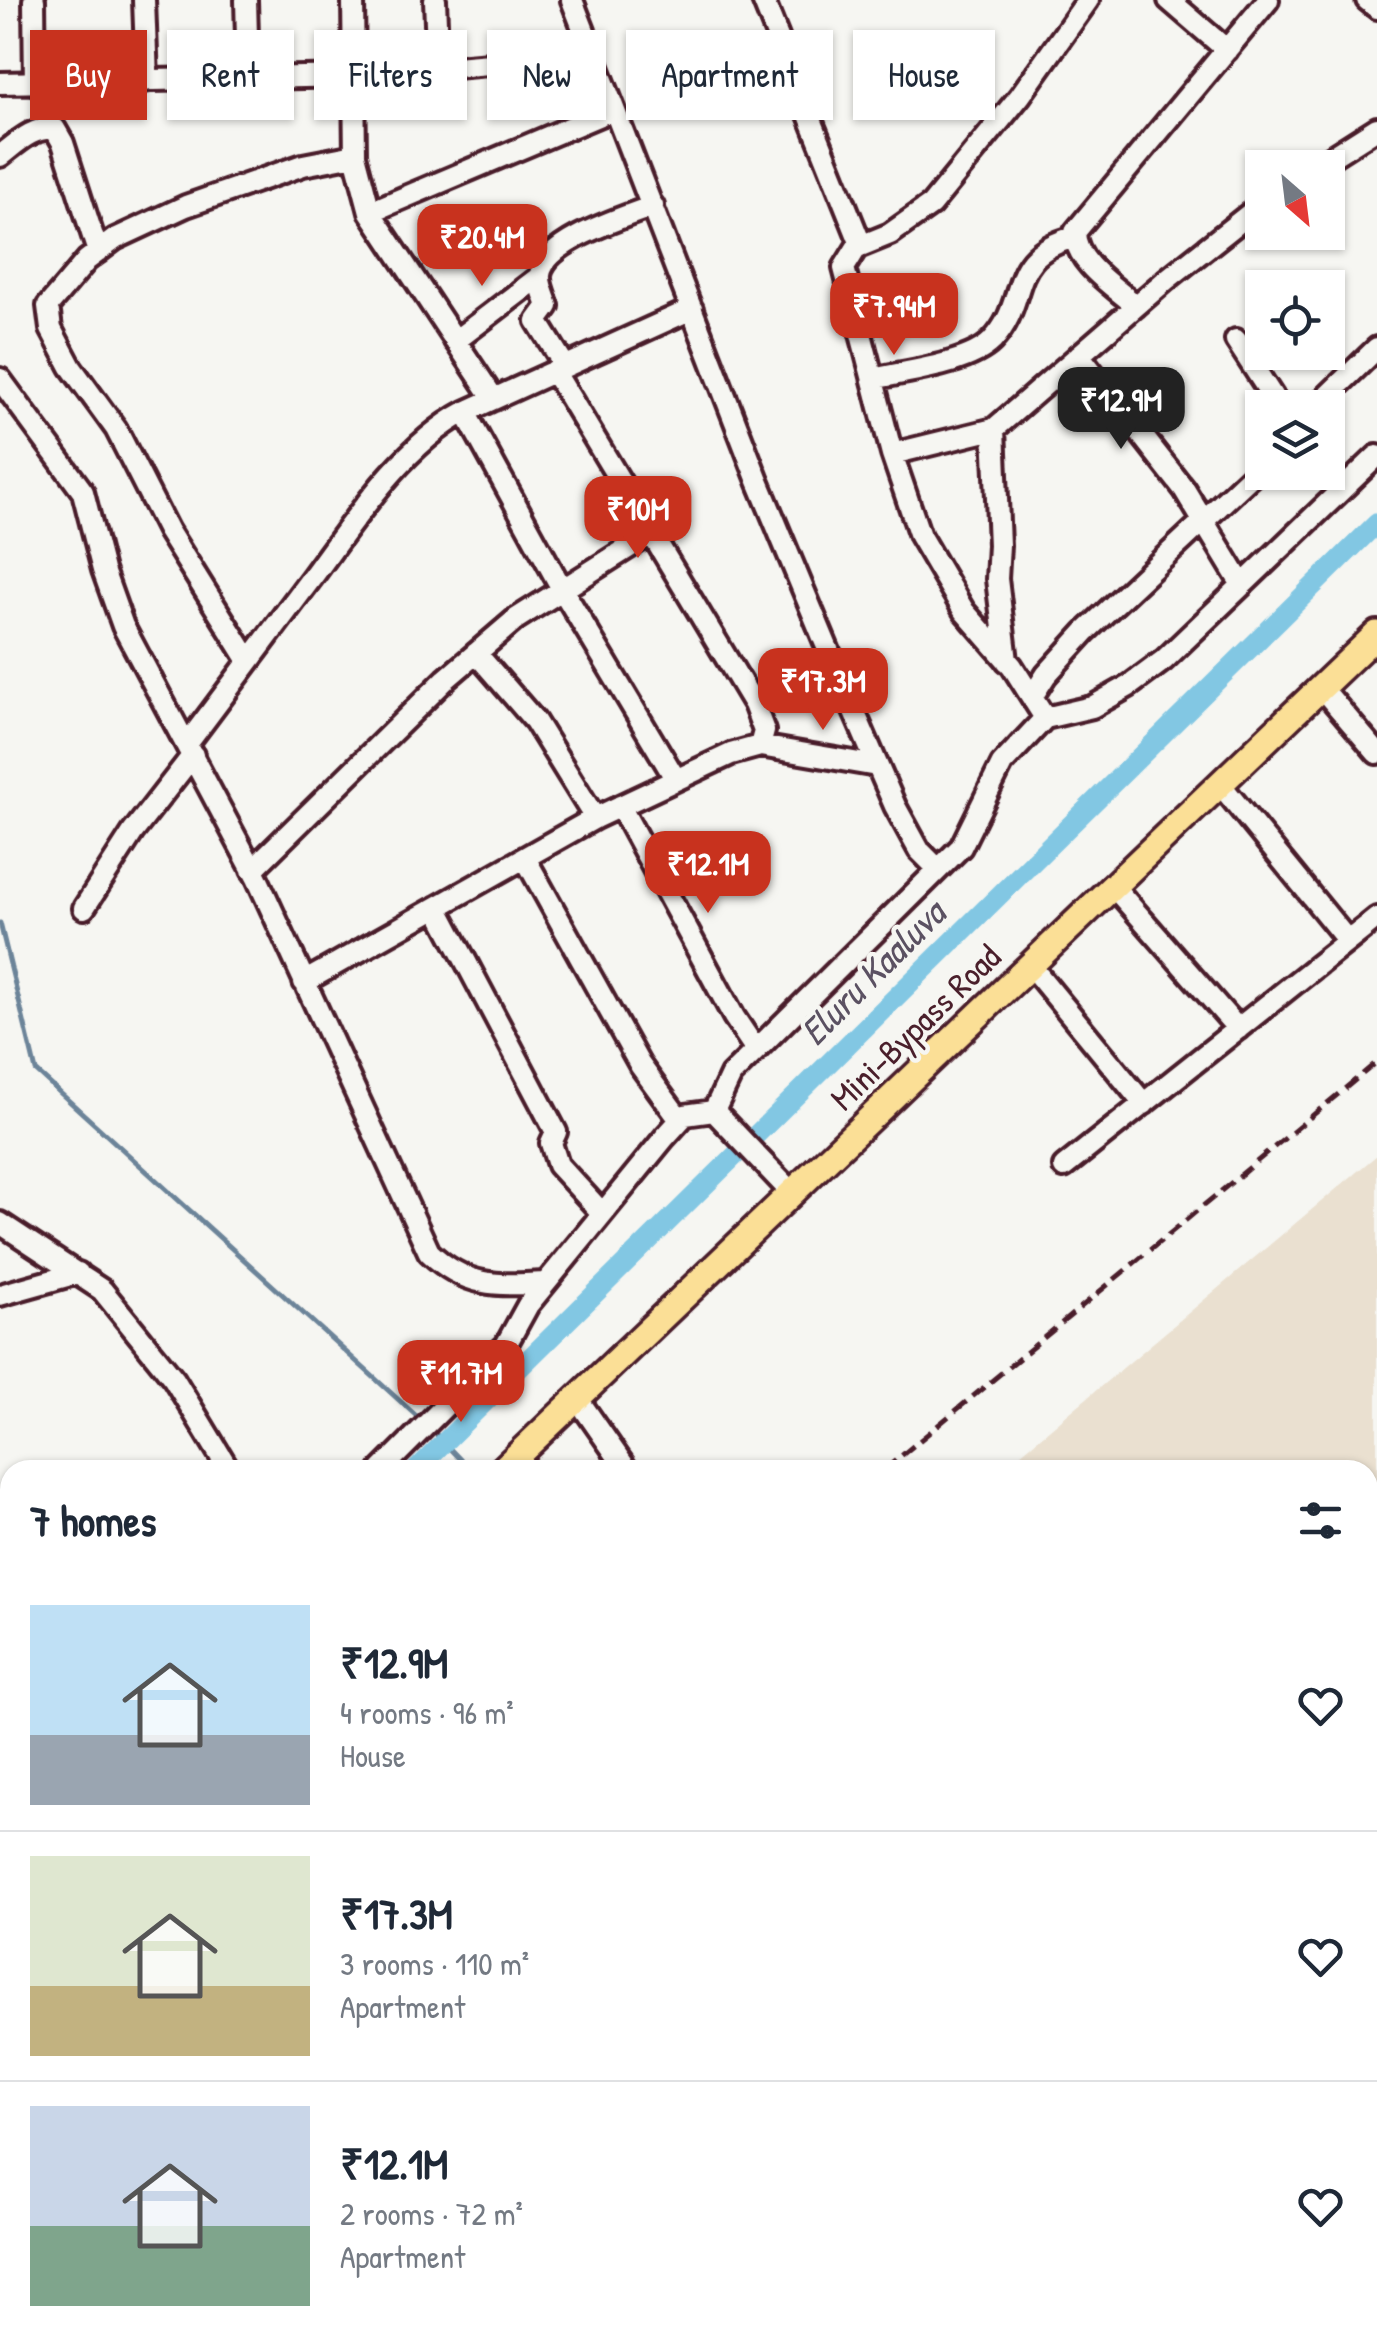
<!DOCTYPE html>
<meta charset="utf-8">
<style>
:root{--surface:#fff;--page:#f6f6f7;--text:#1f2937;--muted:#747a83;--line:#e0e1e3;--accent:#c8321e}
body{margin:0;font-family:"Patrick Hand",sans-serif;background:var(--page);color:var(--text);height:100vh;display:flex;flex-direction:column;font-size:38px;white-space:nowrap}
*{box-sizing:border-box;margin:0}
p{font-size:32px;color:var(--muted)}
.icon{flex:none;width:55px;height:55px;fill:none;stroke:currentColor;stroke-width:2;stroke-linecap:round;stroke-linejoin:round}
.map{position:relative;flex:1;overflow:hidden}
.drawer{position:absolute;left:0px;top:1460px;width:1378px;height:890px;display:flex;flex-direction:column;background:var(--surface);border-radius:30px 30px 0 0;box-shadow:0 2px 8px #0004}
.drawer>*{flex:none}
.guide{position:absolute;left:30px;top:30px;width:1318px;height:90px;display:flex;gap:20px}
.needle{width:65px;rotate:152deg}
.buttons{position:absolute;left:1245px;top:150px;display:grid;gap:20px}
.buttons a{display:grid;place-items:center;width:100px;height:100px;border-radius:0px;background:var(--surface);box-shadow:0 2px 8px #0004;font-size:50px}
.price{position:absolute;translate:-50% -85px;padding:0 22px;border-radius:20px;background:var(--accent);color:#fff;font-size:32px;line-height:65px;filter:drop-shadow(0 2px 5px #0008)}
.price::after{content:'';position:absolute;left:50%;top:60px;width:30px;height:22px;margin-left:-15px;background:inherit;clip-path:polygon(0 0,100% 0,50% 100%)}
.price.active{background:#222;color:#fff}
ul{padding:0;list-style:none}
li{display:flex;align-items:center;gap:30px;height:250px;padding:0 30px}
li+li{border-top:2px solid var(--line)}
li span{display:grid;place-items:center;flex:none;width:280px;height:200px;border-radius:0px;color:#555}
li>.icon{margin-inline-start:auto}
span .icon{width:120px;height:120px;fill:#fffc;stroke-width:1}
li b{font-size:42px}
h2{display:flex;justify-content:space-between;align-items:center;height:120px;padding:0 30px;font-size:42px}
.chip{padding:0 35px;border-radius:0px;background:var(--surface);box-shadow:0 2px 8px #0004;font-size:35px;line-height:90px}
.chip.active{background:var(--accent);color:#fff}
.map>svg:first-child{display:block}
</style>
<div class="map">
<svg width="1377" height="2350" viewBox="0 0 1377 2350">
<rect width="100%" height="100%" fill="#f6f6f2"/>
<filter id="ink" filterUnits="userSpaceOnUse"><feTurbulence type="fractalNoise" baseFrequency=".01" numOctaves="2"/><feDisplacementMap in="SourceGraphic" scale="20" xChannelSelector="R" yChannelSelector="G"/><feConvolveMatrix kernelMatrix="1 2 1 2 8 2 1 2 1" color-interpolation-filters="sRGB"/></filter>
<g filter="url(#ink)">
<path fill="#eae0d0" d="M1377 1155V1793L1368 1801V1470H1001Z"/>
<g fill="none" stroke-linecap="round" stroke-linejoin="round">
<path stroke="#6c8499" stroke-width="5" d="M0 923 36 1071 422 1421
M431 1429 470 1470
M1236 2340 1245 2350"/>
<path stroke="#82c7e3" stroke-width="20" d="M416 1470 1377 523
M0 1858 10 1848"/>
<defs>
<path id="minor" d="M34 0 35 84
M144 0 147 81
M246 0 248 76
M353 0 355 155 370 212 494 399
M435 0 438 70
M572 0 758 481 847 695 895 806 919 850 938 869
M763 0 860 242 844 268 892 454 920 536 964 611 1012 666 1045 718
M1169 0 1227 50
M1367 0 1377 8
M0 83 352 76 593 55
M0 156C17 143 33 126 55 129L63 143 98 252
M1314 168 1377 128
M370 212 614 109
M858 247 890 234 931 205 1020 96 1088 0
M1136 306C1114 286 1075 263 1075 232L1268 0
M1236 340 1280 408
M455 341 539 277
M1079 355 1184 489 1242 585
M565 366 537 321 548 306C545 297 539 284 540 275 544 241 625 217 653 206
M554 371 754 704 764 731 760 746
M0 379 83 492 103 570 123 626 257 878 429 1252C465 1287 496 1286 545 1283
M873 379C906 371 968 365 992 341 1031 300 1003 256 1075 237
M1315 408 1377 348
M465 412 562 589 675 778
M994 429 999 545 997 579 1007 661
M892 454 994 429 1166 280 1262 204
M476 653 535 721 595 818
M249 661 168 531 116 429 71 367 51 329 48 306 87 260 115 239 186 206 303 165 355 155
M1321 687 1377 753
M1032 697 1046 675 1085 632 1262 466
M187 744C229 688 271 632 313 576 354 520 403 445 465 412L692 309
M1220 784 1348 941
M620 806 734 1017 756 1050
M525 858 640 1065 680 1120
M252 870 446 679 516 619 650 534
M1113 886 1238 1029
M437 907 556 1132 551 1143 558 1165 602 1213
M84 908 133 832 193 755
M1030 965 1144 1104
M304 982 595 818 731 754 760 746 877 766
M714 1111 731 1075 961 847 1002 764 1045 718 1092 707 1129 686 1164 660 1377 456
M714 1111 792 1193
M1064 1167 1377 918
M0 1223 102 1290 174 1379 229 1470
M0 1295 78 1273
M577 1398 627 1470
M381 1470 506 1345 528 1305 665 1137 685 1115 714 1111
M0 1592 10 1596
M1368 1624 1377 1617
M0 1744 10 1752
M1368 1761 1377 1760
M0 1806 10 1797
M1368 1961 1377 1970
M19 2340 22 2350
M205 2340 207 2350
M618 2340 631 2350
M1048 2340 1056 2350
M0 2341 10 2331
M450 2350 458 2340"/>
<path id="major" d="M502 1470 1377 634
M1368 1877 1377 1869
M1368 1908 1377 1901
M0 1950 10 1940
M1368 2281 1377 2294
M804 2350 815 2340
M834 2350 845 2340"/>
</defs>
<use href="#minor" stroke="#4a1f2b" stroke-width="28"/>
<use href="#major" stroke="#4a1f2b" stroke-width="32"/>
<use href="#minor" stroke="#f6f6f2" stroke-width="20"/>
<use href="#major" stroke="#fbdf96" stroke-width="25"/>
<path stroke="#4a1f2b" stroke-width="5" stroke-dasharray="15 8" stroke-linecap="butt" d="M884 1470 1377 1062
M0 2201 10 2193
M0 2225 10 2217"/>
</g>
</g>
<g text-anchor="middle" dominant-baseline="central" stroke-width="9" stroke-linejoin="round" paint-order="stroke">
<g font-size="35" fill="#4a1f2b" stroke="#f6f6f2">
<text transform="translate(915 1027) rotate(-44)">Mini-Bypass Road</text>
</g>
<g font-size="38" font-style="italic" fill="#5b5162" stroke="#f6f6f2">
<text transform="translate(872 972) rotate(-45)">Eluru Kaaluva</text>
</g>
</g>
</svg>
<div class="buttons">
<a><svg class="needle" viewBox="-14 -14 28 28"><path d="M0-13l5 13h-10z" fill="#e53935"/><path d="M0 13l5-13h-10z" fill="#747a83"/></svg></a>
<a><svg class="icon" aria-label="locate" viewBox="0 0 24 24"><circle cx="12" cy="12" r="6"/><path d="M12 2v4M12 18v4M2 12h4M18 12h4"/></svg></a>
<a><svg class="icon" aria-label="layers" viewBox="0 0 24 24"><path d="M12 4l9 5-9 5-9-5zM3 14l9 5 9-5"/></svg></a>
</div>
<b class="price" style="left:482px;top:289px">₹20.4M</b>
<b class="price" style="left:894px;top:358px">₹7.94M</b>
<b class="price active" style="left:1121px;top:452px">₹12.9M</b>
<b class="price" style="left:638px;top:561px">₹10M</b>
<b class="price" style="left:823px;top:733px">₹17.3M</b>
<b class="price" style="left:708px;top:916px">₹12.1M</b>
<b class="price" style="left:461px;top:1425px">₹11.7M</b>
<div class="guide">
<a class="chip active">Buy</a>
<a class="chip">Rent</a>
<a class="chip">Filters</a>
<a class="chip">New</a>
<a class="chip">Apartment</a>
<a class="chip">House</a>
</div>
<section class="drawer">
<h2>7 homes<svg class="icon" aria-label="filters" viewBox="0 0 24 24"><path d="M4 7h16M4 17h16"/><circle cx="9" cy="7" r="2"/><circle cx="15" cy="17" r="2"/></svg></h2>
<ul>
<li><span style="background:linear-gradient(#bfe0f5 65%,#9aa5b1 0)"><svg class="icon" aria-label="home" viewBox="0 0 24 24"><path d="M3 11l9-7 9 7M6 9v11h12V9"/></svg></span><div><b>₹12.9M</b><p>4 rooms · 96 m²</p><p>House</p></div><svg class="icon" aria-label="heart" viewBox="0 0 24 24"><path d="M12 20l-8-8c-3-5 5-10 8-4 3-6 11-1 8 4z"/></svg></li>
<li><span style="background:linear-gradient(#dfe7d0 65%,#c2b280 0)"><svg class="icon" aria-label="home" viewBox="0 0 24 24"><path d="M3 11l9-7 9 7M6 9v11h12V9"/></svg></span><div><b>₹17.3M</b><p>3 rooms · 110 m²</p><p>Apartment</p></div><svg class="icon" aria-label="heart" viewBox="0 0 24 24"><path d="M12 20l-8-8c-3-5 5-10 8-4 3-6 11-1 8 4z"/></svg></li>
<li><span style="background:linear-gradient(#c9d6e8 60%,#7fa58c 0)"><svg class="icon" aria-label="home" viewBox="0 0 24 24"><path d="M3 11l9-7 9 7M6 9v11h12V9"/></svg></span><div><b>₹12.1M</b><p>2 rooms · 72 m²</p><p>Apartment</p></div><svg class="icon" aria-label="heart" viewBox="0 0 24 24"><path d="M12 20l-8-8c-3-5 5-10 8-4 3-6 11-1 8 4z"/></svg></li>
</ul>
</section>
</div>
